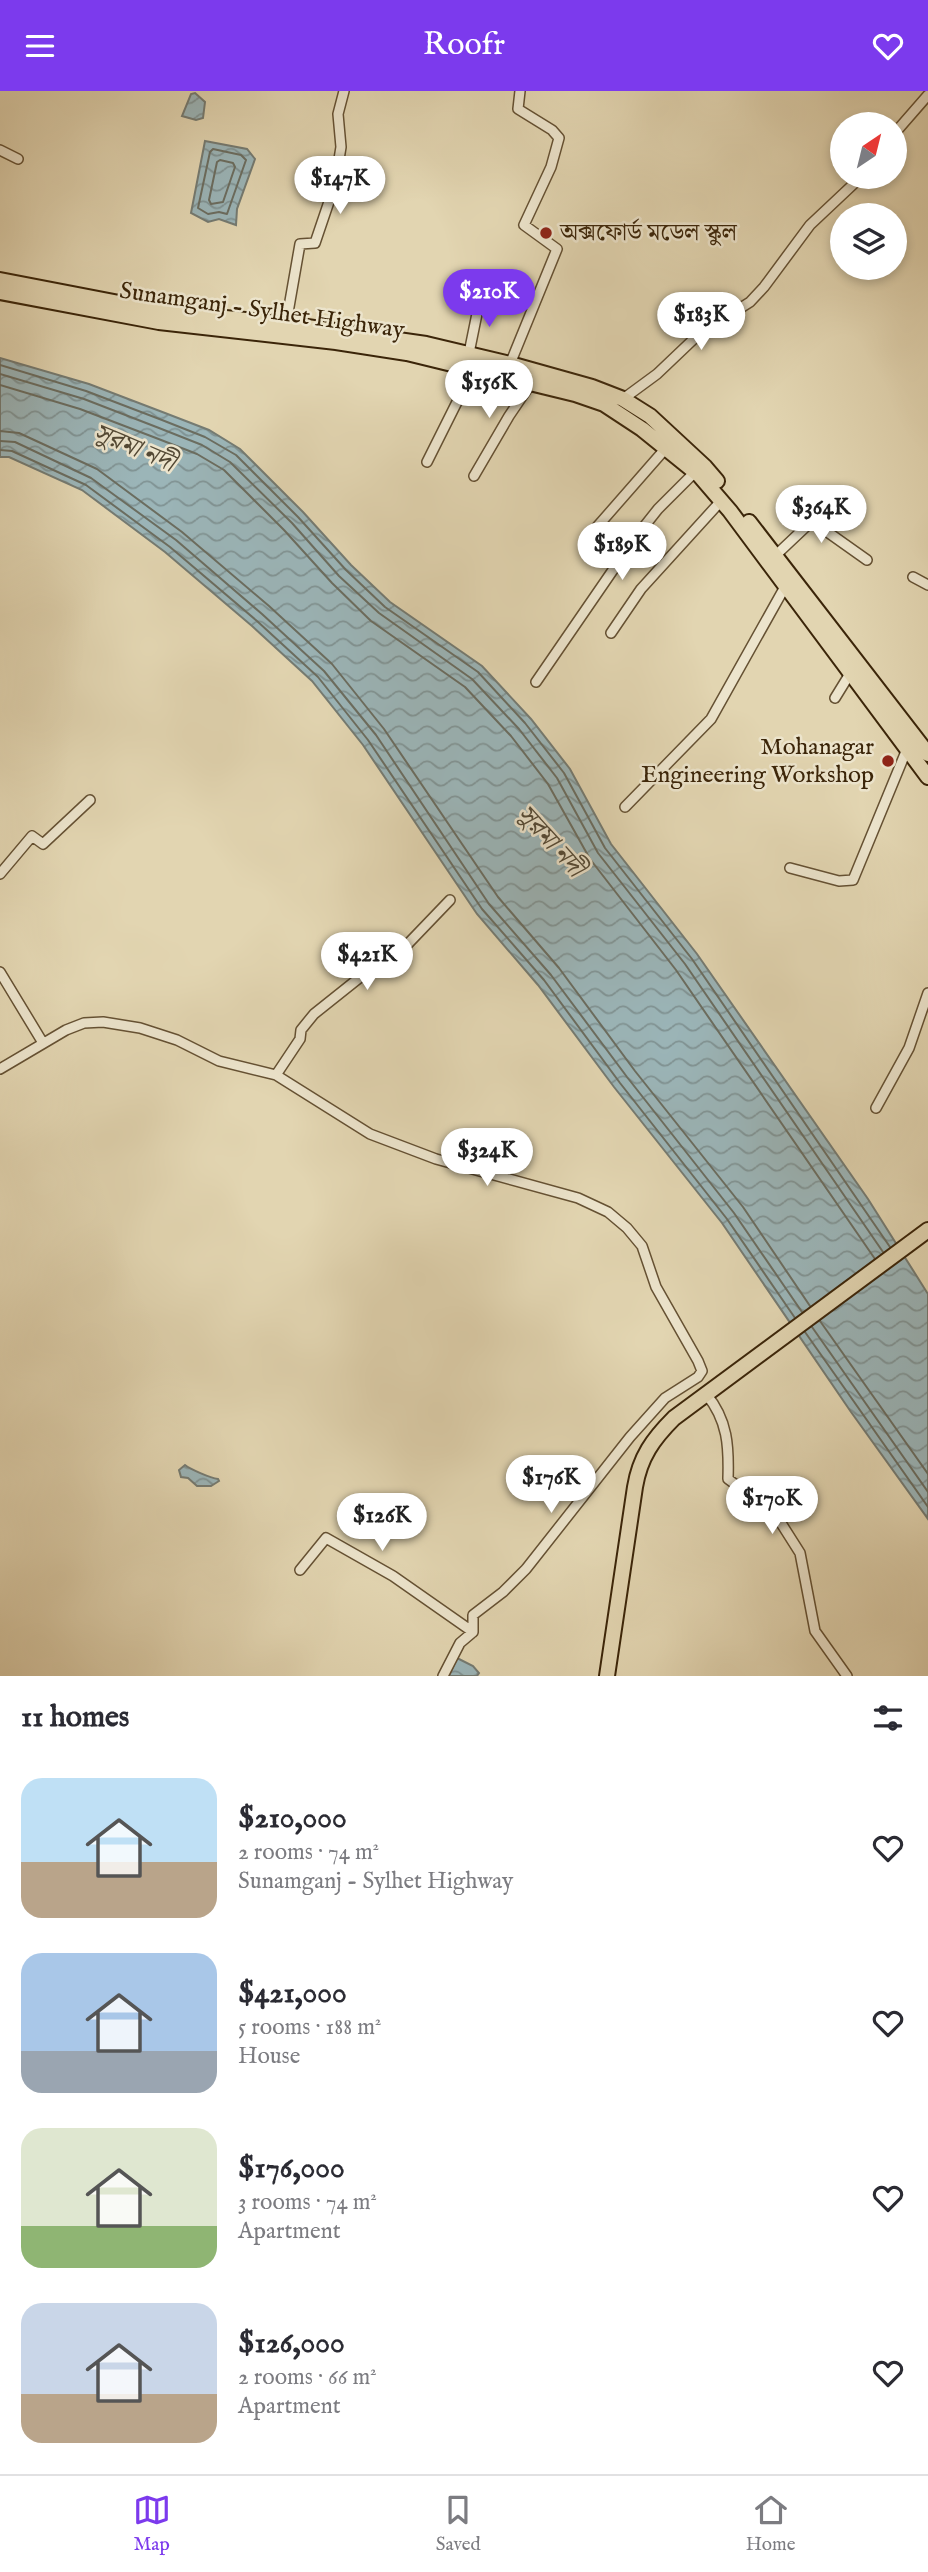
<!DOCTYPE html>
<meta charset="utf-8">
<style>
:root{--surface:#fff;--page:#f7f7f7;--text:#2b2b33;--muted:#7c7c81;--line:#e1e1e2;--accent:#7c3aed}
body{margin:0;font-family:"IM FELL English","Noto Serif Bengali",serif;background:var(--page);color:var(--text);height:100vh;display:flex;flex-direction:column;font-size:26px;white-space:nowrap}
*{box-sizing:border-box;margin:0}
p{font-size:23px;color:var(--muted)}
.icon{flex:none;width:38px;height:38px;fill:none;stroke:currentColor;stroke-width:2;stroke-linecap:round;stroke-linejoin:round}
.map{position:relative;height:1585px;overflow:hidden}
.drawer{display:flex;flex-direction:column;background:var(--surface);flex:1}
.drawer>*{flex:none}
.needle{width:46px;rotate:35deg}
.fabs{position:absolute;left:830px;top:21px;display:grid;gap:14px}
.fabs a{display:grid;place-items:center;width:77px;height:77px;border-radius:50%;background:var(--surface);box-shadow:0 4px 10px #0003;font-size:35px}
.price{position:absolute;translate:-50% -60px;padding:0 16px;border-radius:24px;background:#fff;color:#222;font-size:23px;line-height:46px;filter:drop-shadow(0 2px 4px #0008)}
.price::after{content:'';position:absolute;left:50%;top:42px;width:21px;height:16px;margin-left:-10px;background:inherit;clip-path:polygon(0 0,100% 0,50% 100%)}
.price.active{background:var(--accent);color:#fff}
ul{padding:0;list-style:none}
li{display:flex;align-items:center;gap:21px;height:175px;padding:0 21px}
li span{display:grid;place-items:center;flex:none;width:196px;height:140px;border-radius:21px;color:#555}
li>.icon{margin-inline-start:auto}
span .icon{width:84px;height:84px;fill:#fffc;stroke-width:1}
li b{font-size:30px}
h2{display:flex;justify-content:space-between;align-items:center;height:84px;padding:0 21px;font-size:30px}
header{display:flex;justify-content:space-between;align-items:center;height:91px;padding:0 21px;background:var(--accent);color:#fff;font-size:32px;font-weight:600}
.tab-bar{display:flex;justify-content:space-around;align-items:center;height:98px;border-top:2px solid var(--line);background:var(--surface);font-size:19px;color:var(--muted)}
.tab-bar a{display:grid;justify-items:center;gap:4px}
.tab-bar .active{color:var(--accent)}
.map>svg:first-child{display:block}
</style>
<header><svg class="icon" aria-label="menu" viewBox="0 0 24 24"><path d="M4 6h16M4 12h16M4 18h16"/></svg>Roofr<svg class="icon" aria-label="heart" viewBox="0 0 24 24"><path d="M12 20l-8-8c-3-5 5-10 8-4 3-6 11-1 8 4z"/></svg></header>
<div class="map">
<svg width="928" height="1585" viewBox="0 0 928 1585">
<defs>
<pattern id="water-waves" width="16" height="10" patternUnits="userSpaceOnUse" patternTransform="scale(1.75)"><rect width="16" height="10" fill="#9bb5b8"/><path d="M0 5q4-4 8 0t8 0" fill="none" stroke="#809394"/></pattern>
</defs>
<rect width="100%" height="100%" fill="#e2d5b1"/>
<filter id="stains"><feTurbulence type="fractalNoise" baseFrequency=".00286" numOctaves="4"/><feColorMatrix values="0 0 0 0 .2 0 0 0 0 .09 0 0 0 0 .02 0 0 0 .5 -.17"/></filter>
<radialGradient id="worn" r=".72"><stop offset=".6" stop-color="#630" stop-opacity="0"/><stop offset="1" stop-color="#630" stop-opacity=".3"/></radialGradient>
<path fill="url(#water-waves)" stroke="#757b72" stroke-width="2" d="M195 2 205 11 203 27 196 29 182 25 191 3Z
M205 50 247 58 255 68 237 118 236 134 219 128 208 131 191 122Z
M0 267 89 293 165 322 209 339 240 358 303 421 351 474 390 511 482 575 531 628 570 678 611 753 697 863 868 1108 928 1203V1428L851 1321 722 1132 614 996 538 894 477 823 363 654 312 590 252 535 165 461 82 399 9 366H0Z
M185 1374C190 1378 210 1387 218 1388L219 1390 211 1395H197L188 1387 181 1386 179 1379Z
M457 1567 473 1575 479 1582 477 1585H449Z"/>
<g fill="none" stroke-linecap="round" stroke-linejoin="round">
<path stroke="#6b6d60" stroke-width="2" d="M213 58 241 64 246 69 227 123 219 121 208 123 198 117 210 61Z
M220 69 233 72 235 76 223 111 211 113 209 109 217 71Z
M0 274 86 300 162 329 205 346 236 364 298 426 346 479 385 516 478 581 525 632 564 682 605 757 692 868 890 1156
M0 283 84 308 159 337 202 354 230 371 292 432 339 485 379 522 472 588 519 638 557 687 598 762 685 873 883 1161
M0 294 80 318 156 347 197 363 224 379 284 439 332 492 371 530 465 596 511 645 548 693 590 768 676 879 875 1168
M0 340 19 342 97 378 182 441 269 515 332 573 384 638 498 806 559 877 635 980 743 1116 810 1215
M0 350 15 351 91 387 176 449 262 523 324 580 376 644 489 813 551 884 627 986 734 1122 802 1221
M0 359 12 360 86 394 170 456 257 530 318 586 368 649 482 818 544 889 620 992 727 1128 795 1227
M820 1230 928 1383
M812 1236 928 1401
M805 1241 928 1416"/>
<defs>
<path id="street" d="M894 43 928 4
M0 59 18 68
M286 233 300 153 315 152 335 93 341 56 338 23 344 0
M469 262 480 208
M510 273 557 158 524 134 551 76 559 47 552 39 518 18 520 0
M623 308 657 283 698 244 750 211 764 196 810 134 861 86
M427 371 474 277
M474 385 509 325 532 291
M596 437 666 357
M776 464 812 430 867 469
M913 486 928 494
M611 542 641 498 721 410
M536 591 635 447 658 418 695 381
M835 607 851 581
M625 716 711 628 786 494
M790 777 839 790 853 789 907 658
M0 783 32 745 43 753 90 709
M0 881 43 952
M0 978 66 939 84 932 103 931 140 937 177 949 219 970 276 984 370 1043 436 1068 578 1107 608 1121 627 1137 642 1155 656 1196 698 1270 702 1280 698 1286 665 1307 630 1346 526 1478 503 1501 473 1524V1541L460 1552 443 1585
M276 984 300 948 301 939 314 923 388 864 402 859 450 809
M876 1017 909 957 928 902
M706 1303C728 1329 729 1356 728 1388L747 1402 781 1432 800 1462 815 1540 847 1585
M300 1479 326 1447 393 1485 473 1541"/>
<path id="primary" d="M0 189 166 221 286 233 426 253 510 273 592 296 623 308 650 325 705 376 717 390
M0 201 159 231 336 251 407 262 575 303 604 313 642 338 699 384 730 420 928 686
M749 431 928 663
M607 1585 635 1396C640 1366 653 1348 674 1327L928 1139"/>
</defs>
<use href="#street" stroke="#655133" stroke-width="12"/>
<use href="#primary" stroke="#3b2509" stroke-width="18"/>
<use href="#street" stroke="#ece4cc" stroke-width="9"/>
<use href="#primary" stroke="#e2d5b1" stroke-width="14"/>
</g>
<g fill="#8f2418" stroke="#ece4cc" stroke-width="2.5">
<circle cx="546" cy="142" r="7"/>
<circle cx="888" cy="670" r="7"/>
</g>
<g text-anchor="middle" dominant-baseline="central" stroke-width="5" stroke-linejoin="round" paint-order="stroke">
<g font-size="24" fill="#3b2509" stroke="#ece4cc" text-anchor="start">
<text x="560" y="142">অক্সফোর্ড মডেল স্কুল</text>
<text x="874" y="656" text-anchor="end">Mohanagar<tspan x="874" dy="28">Engineering Workshop</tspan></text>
</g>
<g font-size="24" fill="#3b2509" stroke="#ece4cc">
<text transform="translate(262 220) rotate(8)">Sunamganj - Sylhet Highway</text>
</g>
<g font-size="26" font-style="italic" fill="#534935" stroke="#ece4cc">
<text transform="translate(134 357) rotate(23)">সুরমা নদী</text>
<text transform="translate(550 750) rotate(48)">সুরমা নদী</text>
</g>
</g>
<rect width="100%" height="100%" filter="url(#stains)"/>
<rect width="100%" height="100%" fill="url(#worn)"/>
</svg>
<div class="fabs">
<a><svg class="needle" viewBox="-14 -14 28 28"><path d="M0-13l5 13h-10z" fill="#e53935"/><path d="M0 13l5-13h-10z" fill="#7c7c81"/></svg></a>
<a><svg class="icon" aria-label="layers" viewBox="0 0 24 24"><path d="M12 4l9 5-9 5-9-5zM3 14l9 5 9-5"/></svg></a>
</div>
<b class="price" style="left:340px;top:125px">$147K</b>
<b class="price active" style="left:489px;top:238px">$210K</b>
<b class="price" style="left:701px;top:261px">$183K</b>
<b class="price" style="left:489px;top:329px">$156K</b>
<b class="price" style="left:821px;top:454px">$364K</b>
<b class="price" style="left:622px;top:491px">$189K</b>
<b class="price" style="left:367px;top:901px">$421K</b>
<b class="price" style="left:487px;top:1097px">$324K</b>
<b class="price" style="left:551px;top:1424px">$176K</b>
<b class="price" style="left:772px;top:1445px">$170K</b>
<b class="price" style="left:382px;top:1462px">$126K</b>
</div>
<section class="drawer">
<h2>11 homes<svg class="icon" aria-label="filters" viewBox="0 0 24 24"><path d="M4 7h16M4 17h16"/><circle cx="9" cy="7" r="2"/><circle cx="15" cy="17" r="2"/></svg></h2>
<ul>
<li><span style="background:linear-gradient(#bfe0f5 60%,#b9a48a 0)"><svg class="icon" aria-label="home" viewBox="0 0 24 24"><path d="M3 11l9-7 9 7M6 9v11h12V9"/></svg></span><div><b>$210,000</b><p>2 rooms · 74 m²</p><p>Sunamganj - Sylhet Highway</p></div><svg class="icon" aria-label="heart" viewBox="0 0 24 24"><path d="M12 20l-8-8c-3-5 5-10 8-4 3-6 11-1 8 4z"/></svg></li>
<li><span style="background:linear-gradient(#a9c7e8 70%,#9aa5b1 0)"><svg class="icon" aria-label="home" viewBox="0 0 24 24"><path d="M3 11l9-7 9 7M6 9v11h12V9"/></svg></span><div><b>$421,000</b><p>5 rooms · 188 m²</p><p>House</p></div><svg class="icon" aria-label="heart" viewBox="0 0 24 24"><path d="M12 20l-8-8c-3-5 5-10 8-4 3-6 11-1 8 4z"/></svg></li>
<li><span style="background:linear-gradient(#dfe7d0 70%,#8fb573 0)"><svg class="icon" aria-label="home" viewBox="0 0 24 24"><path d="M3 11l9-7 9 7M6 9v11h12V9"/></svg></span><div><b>$176,000</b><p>3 rooms · 74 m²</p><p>Apartment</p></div><svg class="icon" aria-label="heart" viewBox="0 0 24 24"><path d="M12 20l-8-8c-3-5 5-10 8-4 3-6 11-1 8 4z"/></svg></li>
<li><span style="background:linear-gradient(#c9d6e8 65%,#b9a48a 0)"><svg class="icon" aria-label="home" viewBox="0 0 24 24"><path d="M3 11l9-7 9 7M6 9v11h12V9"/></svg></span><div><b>$126,000</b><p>2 rooms · 66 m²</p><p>Apartment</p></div><svg class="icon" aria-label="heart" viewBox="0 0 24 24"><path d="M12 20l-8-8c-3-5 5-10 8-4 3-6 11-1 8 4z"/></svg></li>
</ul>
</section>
<nav class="tab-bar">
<a class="active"><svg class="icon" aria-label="map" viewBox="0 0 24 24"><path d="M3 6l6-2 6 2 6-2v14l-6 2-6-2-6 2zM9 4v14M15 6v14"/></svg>Map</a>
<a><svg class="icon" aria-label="saved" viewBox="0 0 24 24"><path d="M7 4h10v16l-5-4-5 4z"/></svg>Saved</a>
<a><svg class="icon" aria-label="home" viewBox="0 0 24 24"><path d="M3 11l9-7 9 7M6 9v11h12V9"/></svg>Home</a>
</nav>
